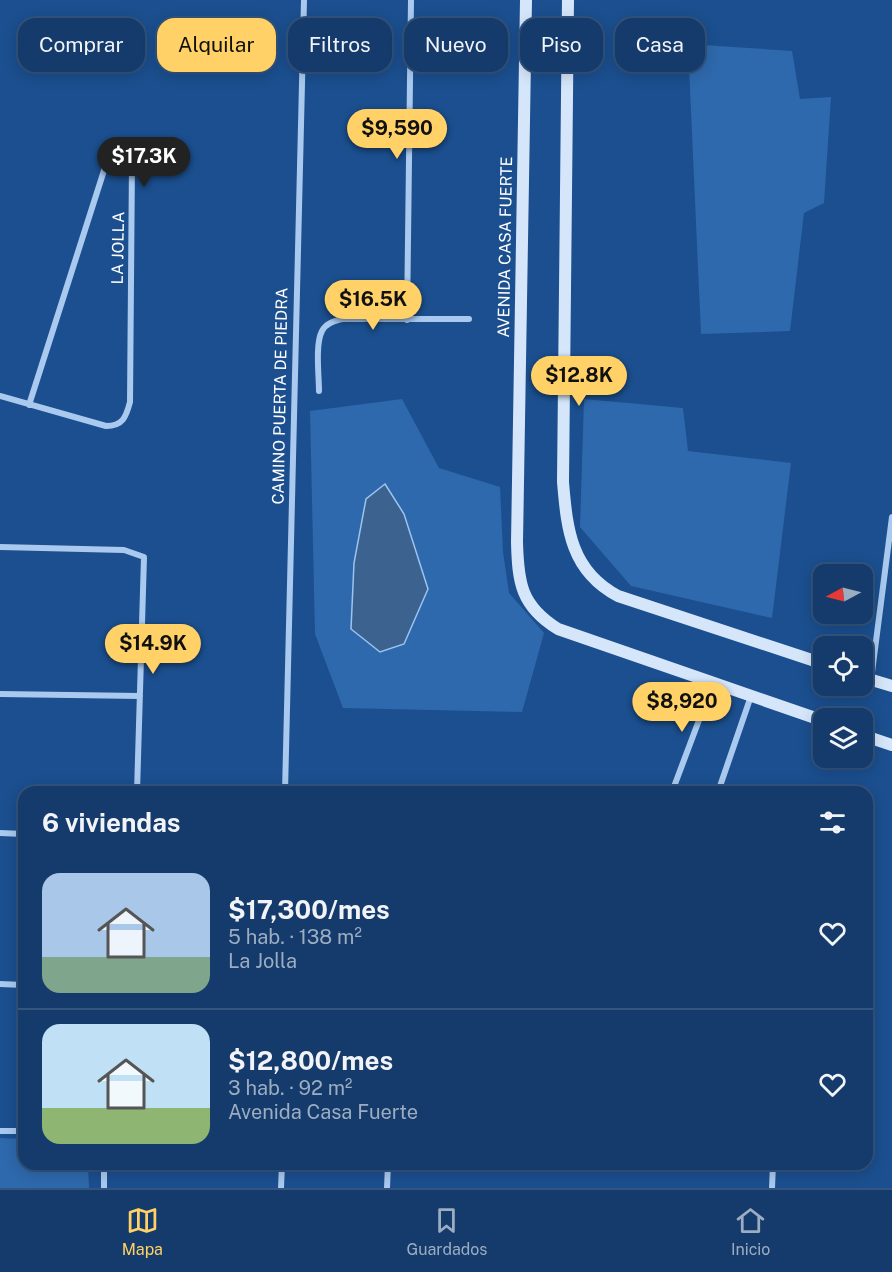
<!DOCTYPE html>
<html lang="es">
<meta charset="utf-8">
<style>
:root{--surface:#143b6b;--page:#214673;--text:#f1f3f6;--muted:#9dadc1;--line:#33557e;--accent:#ffd166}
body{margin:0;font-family:"Public Sans",sans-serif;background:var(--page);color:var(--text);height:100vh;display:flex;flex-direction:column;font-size:22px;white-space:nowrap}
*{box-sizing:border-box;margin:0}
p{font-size:20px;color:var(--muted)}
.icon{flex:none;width:33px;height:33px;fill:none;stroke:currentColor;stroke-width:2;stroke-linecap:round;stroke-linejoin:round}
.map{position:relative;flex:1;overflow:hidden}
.drawer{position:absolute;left:18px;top:786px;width:855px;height:384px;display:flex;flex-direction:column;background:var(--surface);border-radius:18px;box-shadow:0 3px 15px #0003,0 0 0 2px var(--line)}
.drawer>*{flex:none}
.top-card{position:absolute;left:18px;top:18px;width:856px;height:54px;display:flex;gap:12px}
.needle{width:39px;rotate:263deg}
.controls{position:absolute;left:813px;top:564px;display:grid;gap:12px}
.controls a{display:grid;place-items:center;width:60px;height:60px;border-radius:12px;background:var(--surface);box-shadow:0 3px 15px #0003,0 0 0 2px var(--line);font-size:30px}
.price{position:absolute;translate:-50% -51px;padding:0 14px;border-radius:21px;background:var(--accent);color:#111;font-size:20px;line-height:39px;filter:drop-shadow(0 2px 3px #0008)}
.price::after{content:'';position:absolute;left:50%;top:36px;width:18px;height:14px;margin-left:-9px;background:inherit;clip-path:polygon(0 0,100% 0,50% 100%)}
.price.current{background:#222;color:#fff}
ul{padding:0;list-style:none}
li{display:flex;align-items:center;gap:18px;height:150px;padding:0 24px}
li+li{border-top:2px solid var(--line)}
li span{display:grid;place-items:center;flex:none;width:168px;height:120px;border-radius:18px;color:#555}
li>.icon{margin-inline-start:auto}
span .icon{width:72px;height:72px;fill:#fffc;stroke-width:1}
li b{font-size:26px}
h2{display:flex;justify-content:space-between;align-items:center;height:72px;padding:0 24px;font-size:26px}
.chip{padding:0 21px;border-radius:18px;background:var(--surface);box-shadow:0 3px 15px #0003,0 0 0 2px var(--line);font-size:21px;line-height:54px}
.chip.current{background:var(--accent);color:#111}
.tabs{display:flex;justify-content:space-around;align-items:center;height:84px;border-top:2px solid var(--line);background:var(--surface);font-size:16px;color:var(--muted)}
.tabs a{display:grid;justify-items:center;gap:3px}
.tabs .current{color:var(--accent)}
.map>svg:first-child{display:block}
</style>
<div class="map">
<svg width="892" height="1188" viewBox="0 0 892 1188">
<rect width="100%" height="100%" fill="#1b4f8f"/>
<path fill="#2e69ad" d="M688 44 792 51 800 99 831 97 824 203 804 213 790 331 701 334Z
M402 399 439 468 500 487 503 552 509 593 544 633 522 712 343 708 315 634 310 411Z
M584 399 683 408 688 451 791 463 772 618 631 586 580 527Z
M0 1138 24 1139V1164H88L89 1188H0Z"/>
<path fill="#3c6290" stroke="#9cc4f0" stroke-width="1.5" d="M385 484 404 514 428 589 404 644 380 652 351 629 354 563 366 499Z"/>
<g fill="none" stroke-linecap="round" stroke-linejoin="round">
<path stroke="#a9c9ee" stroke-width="6" d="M407 320 411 0
M319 391C319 376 315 344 322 331 326 323 335 321 342 319H469
M0 396 106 426C123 426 126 417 130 402L132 161C125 146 119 147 108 158L29 405
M0 547 124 550 144 557 137 792
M871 680 892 517
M0 694 140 696
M307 788 513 790 518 792
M285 792 304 0
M672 792 713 683
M718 792 751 696
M0 833 24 834
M0 984 24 985
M0 1131H24
M104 1188V1164
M281 1188 282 1164
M387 1188 388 1164
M772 1188 773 1164"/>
<path stroke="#d6e6fa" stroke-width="12" d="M526 0 517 542C518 583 521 606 558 629L824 721
M568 0 563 482C567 530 571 571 618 596L824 664
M862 677 892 686
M862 735 892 745"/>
</g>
<g text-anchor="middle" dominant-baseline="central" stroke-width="6" stroke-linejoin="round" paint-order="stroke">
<g font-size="16" fill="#fff" stroke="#1b4f8f">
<text transform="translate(505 247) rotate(-89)">AVENIDA CASA FUERTE</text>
<text transform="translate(118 248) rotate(-89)">LA JOLLA</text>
<text transform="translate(280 396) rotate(-89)">CAMINO PUERTA DE PIEDRA</text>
</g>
</g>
</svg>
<div class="controls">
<a><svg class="needle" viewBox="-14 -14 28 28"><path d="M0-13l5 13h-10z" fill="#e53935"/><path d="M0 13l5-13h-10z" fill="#9dadc1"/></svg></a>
<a><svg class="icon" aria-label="locate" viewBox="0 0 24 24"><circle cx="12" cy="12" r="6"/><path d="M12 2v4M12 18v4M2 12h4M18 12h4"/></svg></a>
<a><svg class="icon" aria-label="layers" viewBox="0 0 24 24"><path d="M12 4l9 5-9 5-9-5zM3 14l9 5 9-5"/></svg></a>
</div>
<b class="price" style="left:397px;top:160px">$9,590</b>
<b class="price current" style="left:144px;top:188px">$17.3K</b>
<b class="price" style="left:373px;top:331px">$16.5K</b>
<b class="price" style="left:579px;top:407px">$12.8K</b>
<b class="price" style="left:153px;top:675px">$14.9K</b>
<b class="price" style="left:682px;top:733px">$8,920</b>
<div class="top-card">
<a class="chip">Comprar</a>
<a class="chip current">Alquilar</a>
<a class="chip">Filtros</a>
<a class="chip">Nuevo</a>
<a class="chip">Piso</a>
<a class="chip">Casa</a>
</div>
<section class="drawer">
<h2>6 viviendas<svg class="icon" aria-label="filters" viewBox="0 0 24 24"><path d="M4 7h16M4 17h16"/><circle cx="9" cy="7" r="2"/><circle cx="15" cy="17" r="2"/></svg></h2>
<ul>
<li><span style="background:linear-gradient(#a9c7e8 70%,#7fa58c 0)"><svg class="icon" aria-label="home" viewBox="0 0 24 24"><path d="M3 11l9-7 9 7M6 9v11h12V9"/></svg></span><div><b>$17,300/mes</b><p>5 hab. · 138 m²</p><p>La Jolla</p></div><svg class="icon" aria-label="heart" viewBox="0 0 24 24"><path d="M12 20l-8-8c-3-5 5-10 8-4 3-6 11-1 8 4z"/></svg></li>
<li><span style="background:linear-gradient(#bfe0f5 70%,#8fb573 0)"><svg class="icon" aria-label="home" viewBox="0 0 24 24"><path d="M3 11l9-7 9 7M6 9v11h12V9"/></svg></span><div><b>$12,800/mes</b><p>3 hab. · 92 m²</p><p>Avenida Casa Fuerte</p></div><svg class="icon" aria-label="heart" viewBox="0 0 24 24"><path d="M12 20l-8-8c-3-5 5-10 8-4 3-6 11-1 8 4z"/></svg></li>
</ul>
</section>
</div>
<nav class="tabs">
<a class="current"><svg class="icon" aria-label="map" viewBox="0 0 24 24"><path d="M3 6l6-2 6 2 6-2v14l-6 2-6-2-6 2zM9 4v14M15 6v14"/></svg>Mapa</a>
<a><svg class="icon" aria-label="saved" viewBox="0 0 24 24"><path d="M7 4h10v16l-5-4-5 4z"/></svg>Guardados</a>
<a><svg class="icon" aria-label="home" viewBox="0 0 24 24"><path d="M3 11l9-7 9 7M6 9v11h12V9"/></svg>Inicio</a>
</nav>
